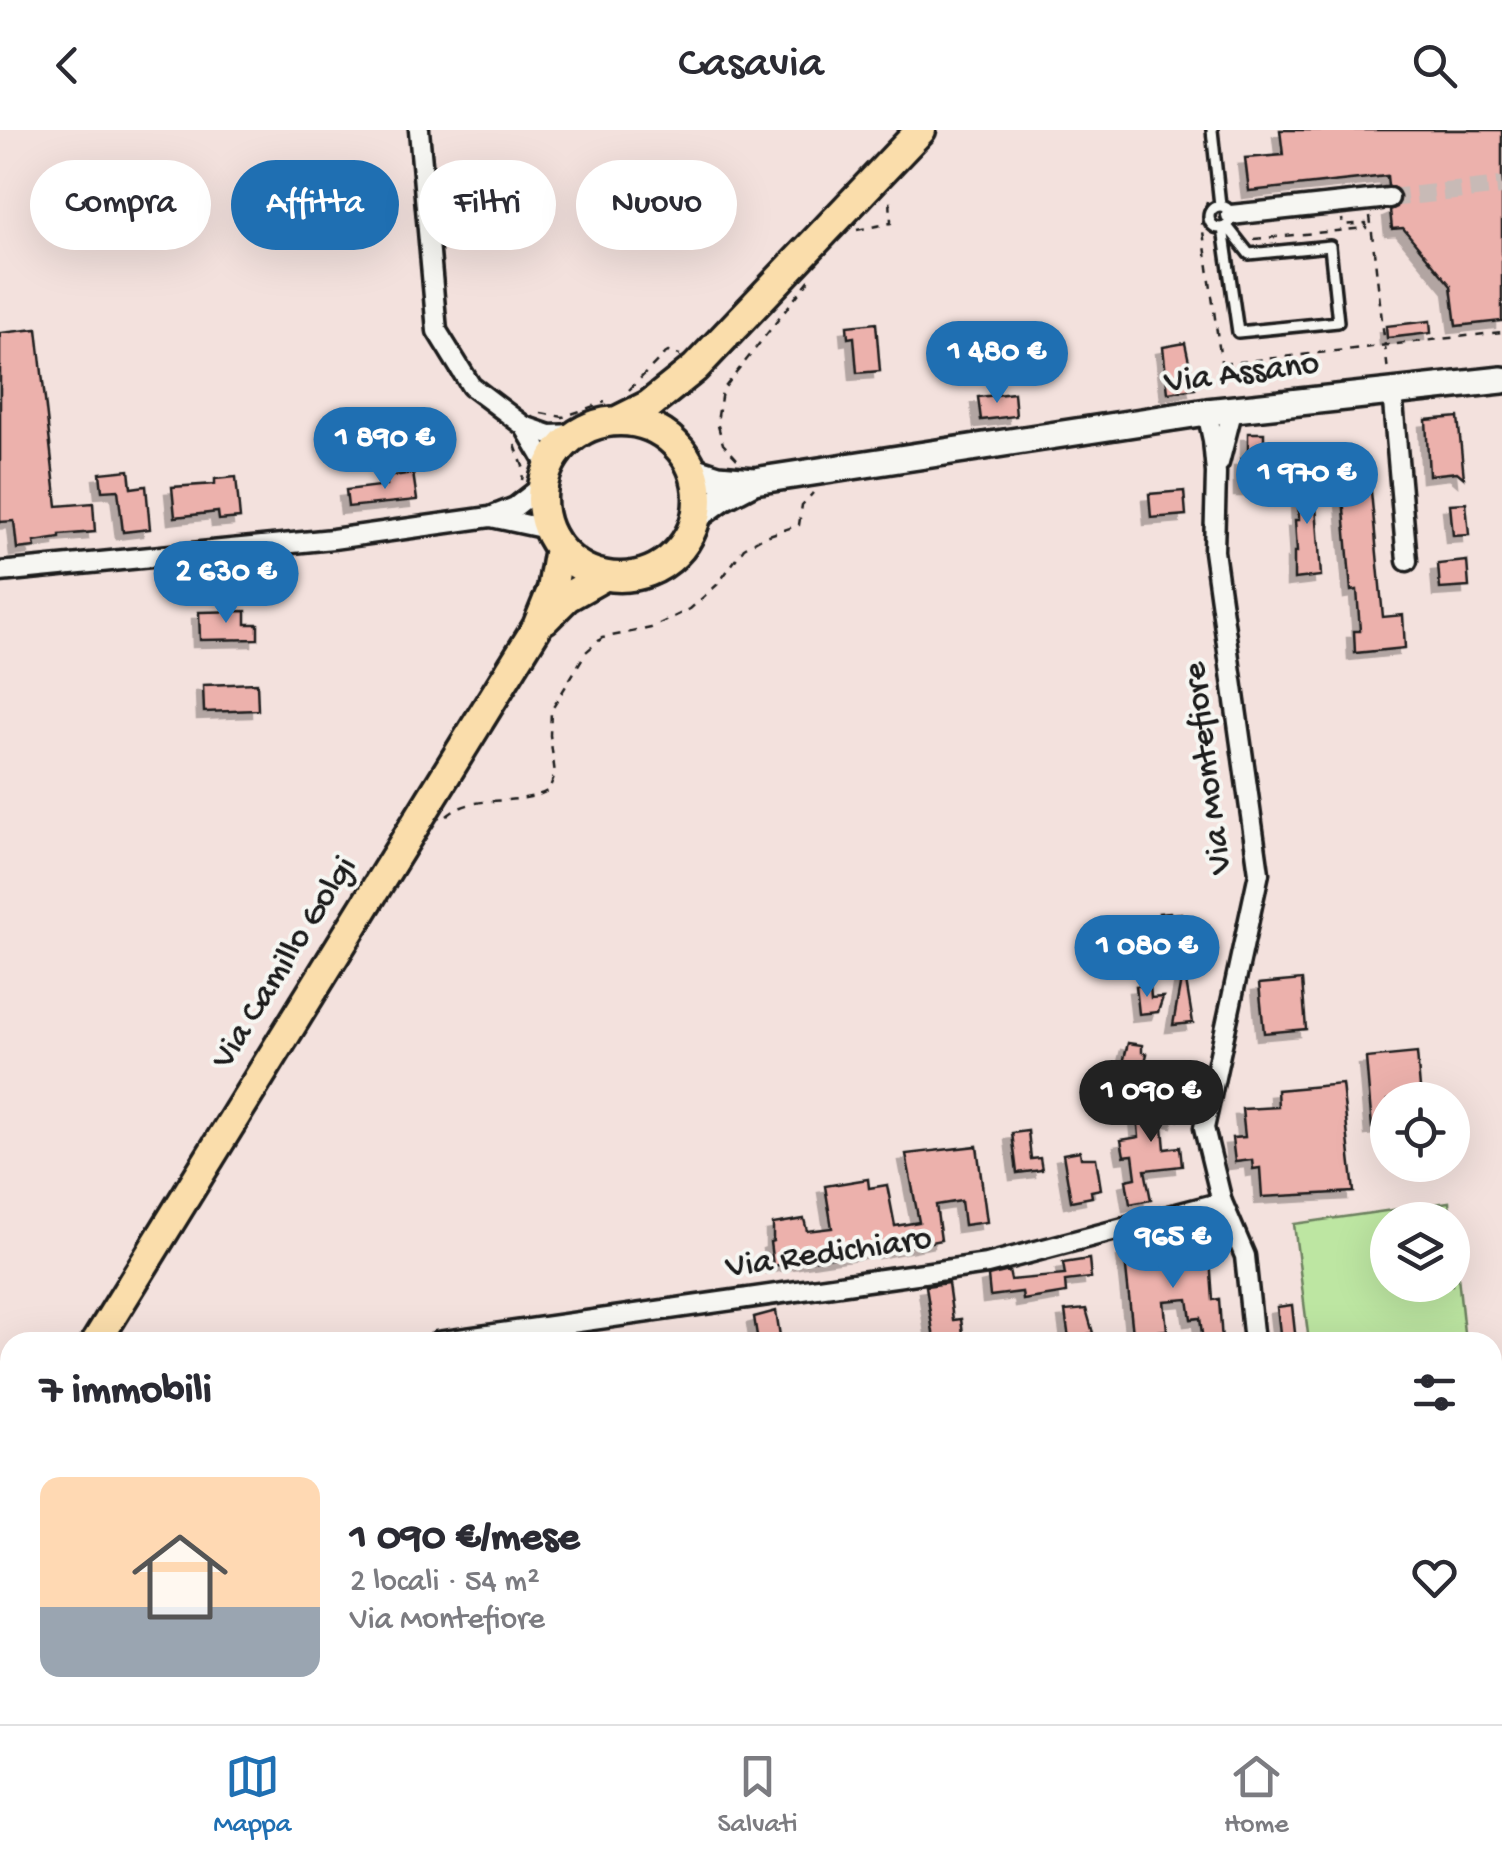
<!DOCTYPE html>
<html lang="it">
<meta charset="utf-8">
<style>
:root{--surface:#fff;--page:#f7f7f7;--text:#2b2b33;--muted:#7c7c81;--line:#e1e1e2;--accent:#1f6fb2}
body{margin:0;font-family:"Gochi Hand",sans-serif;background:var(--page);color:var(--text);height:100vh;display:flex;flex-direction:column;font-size:38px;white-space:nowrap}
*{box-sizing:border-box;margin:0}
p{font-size:32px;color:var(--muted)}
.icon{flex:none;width:55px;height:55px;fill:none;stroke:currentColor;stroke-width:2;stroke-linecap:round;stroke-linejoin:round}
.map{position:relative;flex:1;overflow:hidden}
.drawer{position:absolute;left:0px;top:1202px;width:1502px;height:392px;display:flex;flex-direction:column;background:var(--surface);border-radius:30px 30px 0 0;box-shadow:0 10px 40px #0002}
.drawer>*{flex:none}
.hud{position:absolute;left:30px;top:30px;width:1000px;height:90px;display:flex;gap:20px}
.buttons{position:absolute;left:1370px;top:952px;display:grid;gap:20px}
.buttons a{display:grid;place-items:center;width:100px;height:100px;border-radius:50%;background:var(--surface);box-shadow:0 10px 40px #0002;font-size:50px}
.price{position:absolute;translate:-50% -85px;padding:0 22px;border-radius:35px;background:var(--accent);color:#fff;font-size:32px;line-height:65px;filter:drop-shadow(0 2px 5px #0008)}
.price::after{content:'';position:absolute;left:50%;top:60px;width:30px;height:22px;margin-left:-15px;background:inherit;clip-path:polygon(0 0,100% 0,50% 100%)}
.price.current{background:#222;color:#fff}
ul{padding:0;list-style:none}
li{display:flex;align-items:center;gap:30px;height:250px;padding:0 40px}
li+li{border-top:2px solid var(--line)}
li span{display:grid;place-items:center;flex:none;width:280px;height:200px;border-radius:20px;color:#555}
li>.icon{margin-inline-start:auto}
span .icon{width:120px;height:120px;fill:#fffc;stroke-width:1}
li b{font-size:42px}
h2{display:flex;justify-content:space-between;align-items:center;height:120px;padding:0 40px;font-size:42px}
.pill{padding:0 35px;border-radius:45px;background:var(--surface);box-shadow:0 10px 40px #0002;font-size:35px;line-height:90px}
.pill.current{background:var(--accent);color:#fff}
header{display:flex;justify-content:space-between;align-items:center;height:130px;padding:0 40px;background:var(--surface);font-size:45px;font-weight:600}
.menu{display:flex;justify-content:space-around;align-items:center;height:140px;border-top:2px solid var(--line);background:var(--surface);font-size:28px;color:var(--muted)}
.menu a{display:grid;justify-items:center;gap:5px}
.menu .current{color:var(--accent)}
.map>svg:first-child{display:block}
</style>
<header><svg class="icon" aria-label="back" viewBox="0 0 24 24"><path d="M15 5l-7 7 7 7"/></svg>Casavia<svg class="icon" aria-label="search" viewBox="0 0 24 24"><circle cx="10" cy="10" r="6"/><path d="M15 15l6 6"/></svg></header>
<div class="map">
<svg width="1502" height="1594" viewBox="0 0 1502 1594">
<defs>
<filter id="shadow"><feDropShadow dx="-7" dy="7" stdDeviation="0" flood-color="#0004"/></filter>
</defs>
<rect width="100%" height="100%" fill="#f3e1dd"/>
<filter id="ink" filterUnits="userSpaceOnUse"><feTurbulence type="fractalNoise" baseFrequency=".01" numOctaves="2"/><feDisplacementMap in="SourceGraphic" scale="20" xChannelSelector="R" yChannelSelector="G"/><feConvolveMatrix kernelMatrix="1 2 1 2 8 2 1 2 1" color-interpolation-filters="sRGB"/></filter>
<g filter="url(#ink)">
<path fill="#bde6a2" stroke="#6c815f" stroke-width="2.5" d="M1449 1072 1451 1090H1388V1155H1452L1453 1099 1465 1212H1309L1294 1094Z
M1502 1338V1449L1493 1450V1339Z"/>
<path fill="#ecb1ac" stroke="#1c1c1c" stroke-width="2.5" filter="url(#shadow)" d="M1280 0H1502V191L1456 196 1451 156 1403 98 1392 99 1390 80 1397 77 1401 68 1398 60 1388 56 1387 46 1249 61 1245 28 1283 25Z
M1430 191 1431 203 1387 208 1386 196Z
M876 193 880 241 857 243 854 207 848 208 847 196Z
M37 199 57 376 93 373 95 402 60 405V408L34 412 35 417 17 419 14 391 0 392V203Z
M1185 213 1195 259 1168 263 1163 217Z
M1014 263 1016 286 981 290 978 267Z
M1458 287 1464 348 1457 342 1429 345 1426 290Z
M1248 303H1264V329H1275V340H1268V359H1241V329H1248Z
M1368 330 1383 487 1403 485 1405 518 1355 523 1354 501H1360L1357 460 1351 461 1340 332Z
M1313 333 1321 446 1294 449V422H1297L1295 390H1299L1297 340H1302V334Z
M129 340 131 358 146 356 150 399 123 402 118 360 102 361 100 343Z
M413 343 417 370 348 377 346 360 387 355 386 347Z
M236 347 240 388 219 390 218 382 175 387 172 357 215 354V349Z
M1184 361 1186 385 1151 388 1149 364Z
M1466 373 1469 405 1453 406 1450 374Z
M1467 431 1469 457 1440 459 1438 434Z
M246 481V494H258V509L200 510 199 482Z
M257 553 258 580 204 582 203 555Z
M1170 782 1171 784 1181 783 1183 809 1190 808 1192 824 1159 825 1160 836 1147 837 1142 792 1160 790 1159 783Z
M1182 844 1185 845 1193 893 1173 895Z
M1302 850 1306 899 1264 903 1259 854Z
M1150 855 1151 868 1163 867 1158 882 1139 884 1136 856Z
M1128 913 1142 915V922L1147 924 1142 943 1122 937Z
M1417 923 1421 970H1388V996L1372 998 1366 928Z
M1342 954 1354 1062 1262 1067 1260 1038 1253 1039 1252 1030 1235 1032 1232 1008 1245 1007 1242 979 1278 977 1277 960Z
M1175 968 1182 970 1178 990 1162 986 1165 1019 1180 1017 1182 1036 1145 1040 1151 1070 1130 1074 1126 1050 1136 1048 1133 1025 1124 1026 1121 1010 1139 1007 1136 972Z
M1028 1001 1031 1029 1040 1028 1042 1040 1017 1043 1012 1003Z
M977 1016 987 1092 964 1095 961 1071 936 1075 941 1110 885 1121 884 1119 773 1136 770 1112 773 1111V1094L804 1089 807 1101 832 1098 825 1056 868 1049 869 1058 887 1055 895 1096 919 1092 906 1024Z
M1080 1021 1081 1028H1096L1101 1059 1091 1061 1092 1067 1071 1071 1063 1024Z
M1209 1114 1213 1170 1219 1169 1222 1212H1203L1200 1188 1191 1189 1188 1169 1164 1171 1167 1200 1133 1204 1124 1120 1145 1118 1147 1139 1181 1136 1179 1117Z
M1089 1129 1091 1148 1065 1151 1066 1163 1023 1170 1022 1162 990 1166 988 1146 1009 1141 1011 1150 1065 1145 1063 1133Z
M948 1153 953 1190 961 1189 964 1212H951L950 1207 934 1209 926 1156Z
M1292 1175 1296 1212H1281L1277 1177Z
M1086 1179 1093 1203 1088 1204 1089 1207 1069 1209 1065 1181Z
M776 1181 781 1212H758L754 1187Z"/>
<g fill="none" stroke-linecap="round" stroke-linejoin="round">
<path stroke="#c8bab6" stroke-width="18" stroke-dasharray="18 9" stroke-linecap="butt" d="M1389 68 1502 56"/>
<defs>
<path id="service" d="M1212 0 1220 75
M1209 87a11 11 0 1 1 22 0a11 11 0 1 1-22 0Z
M1223 98 1238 202 1338 192 1330 116 1249 124 1227 96"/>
<path id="minor" d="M419 0 437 201 471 256 524 296 550 305 575 304
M1231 85 1389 68
M1392 261 1407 431
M1207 282 1213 310 1216 343 1214 421 1259 743 1204 998 1222 1072 1245 1126 1254 1212
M524 296 548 337
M1219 333 1233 278
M491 387 547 399
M0 442 333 409 490 387 515 377 542 356
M438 1212 987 1134 1222 1072
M1295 1585V1594
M1386 1585 1398 1594"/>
<path id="secondary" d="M693 340 718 348 754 351 1207 282 1502 250
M697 386 723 367 752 352"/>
<path id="primary" d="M619 290 649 275 695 238 921 0
M542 369a78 78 0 1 1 156 0a78 78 0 1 1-156 0Z
M545 489 567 467 604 446
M96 1212 537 497 552 460 559 418
M0 1280 10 1275
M0 1403 10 1405
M0 1429 10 1450
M33 1585 34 1594"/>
</defs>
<use href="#service" stroke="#1c1c1c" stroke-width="16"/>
<use href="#minor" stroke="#1c1c1c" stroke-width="25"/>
<use href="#secondary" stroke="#1c1c1c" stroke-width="32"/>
<use href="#primary" stroke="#1c1c1c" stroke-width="35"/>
<path stroke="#1c1c1c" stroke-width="2.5" stroke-dasharray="8 8" stroke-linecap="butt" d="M1207 71 1202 94 1225 260
M1370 86 1388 242
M857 100 891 93 890 66
M1254 109 1366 98V93L1343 95 1342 89
M1222 234 1502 202
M629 260 663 225 668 222 680 225
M541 283 563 287 605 272
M515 315 524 339 522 350
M737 329 723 314 717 292 722 261 810 149
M447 686C474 662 518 678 549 660L555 644 550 605 551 581 586 522 602 508 651 498 690 479 718 454 744 418 763 407 799 395 802 375 813 363"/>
<use href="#service" stroke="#f6f6f2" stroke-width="9"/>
<use href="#minor" stroke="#f6f6f2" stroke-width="18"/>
<use href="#secondary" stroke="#f6f6f2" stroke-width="25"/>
<use href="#primary" stroke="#faddab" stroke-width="28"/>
</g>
</g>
<g text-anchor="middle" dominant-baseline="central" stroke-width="8" stroke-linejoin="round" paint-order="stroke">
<g font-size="35" fill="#1c1c1c" stroke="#f6f6f2">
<text transform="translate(1242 244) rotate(-7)">Via Assano</text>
<text transform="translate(1209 638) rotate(-97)">Via Montefiore</text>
<text transform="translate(285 833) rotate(-58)">Via Camillo Golgi</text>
<text transform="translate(829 1124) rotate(-8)">Via Redichiaro</text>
</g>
</g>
</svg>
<div class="buttons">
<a><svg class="icon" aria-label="locate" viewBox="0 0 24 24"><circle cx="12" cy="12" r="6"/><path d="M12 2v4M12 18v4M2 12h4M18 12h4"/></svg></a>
<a><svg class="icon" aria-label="layers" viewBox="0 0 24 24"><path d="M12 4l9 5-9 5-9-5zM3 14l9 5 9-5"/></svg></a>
</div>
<b class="price" style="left:997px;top:276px">1 480 €</b>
<b class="price" style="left:385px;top:362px">1 890 €</b>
<b class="price" style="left:1307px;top:397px">1 970 €</b>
<b class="price" style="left:226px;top:496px">2 630 €</b>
<b class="price" style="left:1147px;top:870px">1 080 €</b>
<b class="price current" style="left:1151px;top:1015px">1 090 €</b>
<b class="price" style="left:1173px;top:1161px">965 €</b>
<div class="hud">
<a class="pill">Compra</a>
<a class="pill current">Affitta</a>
<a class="pill">Filtri</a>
<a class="pill">Nuovo</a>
</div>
<section class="drawer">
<h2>7 immobili<svg class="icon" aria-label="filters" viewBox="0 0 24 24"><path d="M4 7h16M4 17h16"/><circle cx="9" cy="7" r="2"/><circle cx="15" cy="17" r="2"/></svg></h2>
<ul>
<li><span style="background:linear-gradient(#ffd9b3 65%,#9aa5b1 0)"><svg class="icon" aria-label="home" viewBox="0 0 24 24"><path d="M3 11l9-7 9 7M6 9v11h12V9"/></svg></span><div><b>1 090 €/mese</b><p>2 locali · 54 m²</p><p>Via Montefiore</p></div><svg class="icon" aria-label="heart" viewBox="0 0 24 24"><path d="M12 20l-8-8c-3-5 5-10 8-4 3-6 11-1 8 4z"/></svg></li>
</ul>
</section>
</div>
<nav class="menu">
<a class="current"><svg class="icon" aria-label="map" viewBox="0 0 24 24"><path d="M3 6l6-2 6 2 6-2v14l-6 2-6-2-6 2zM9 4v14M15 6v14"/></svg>Mappa</a>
<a><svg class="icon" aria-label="saved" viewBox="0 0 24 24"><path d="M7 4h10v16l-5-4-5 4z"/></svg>Salvati</a>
<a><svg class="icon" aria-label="home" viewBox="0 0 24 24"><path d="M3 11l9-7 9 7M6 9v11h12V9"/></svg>Home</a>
</nav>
